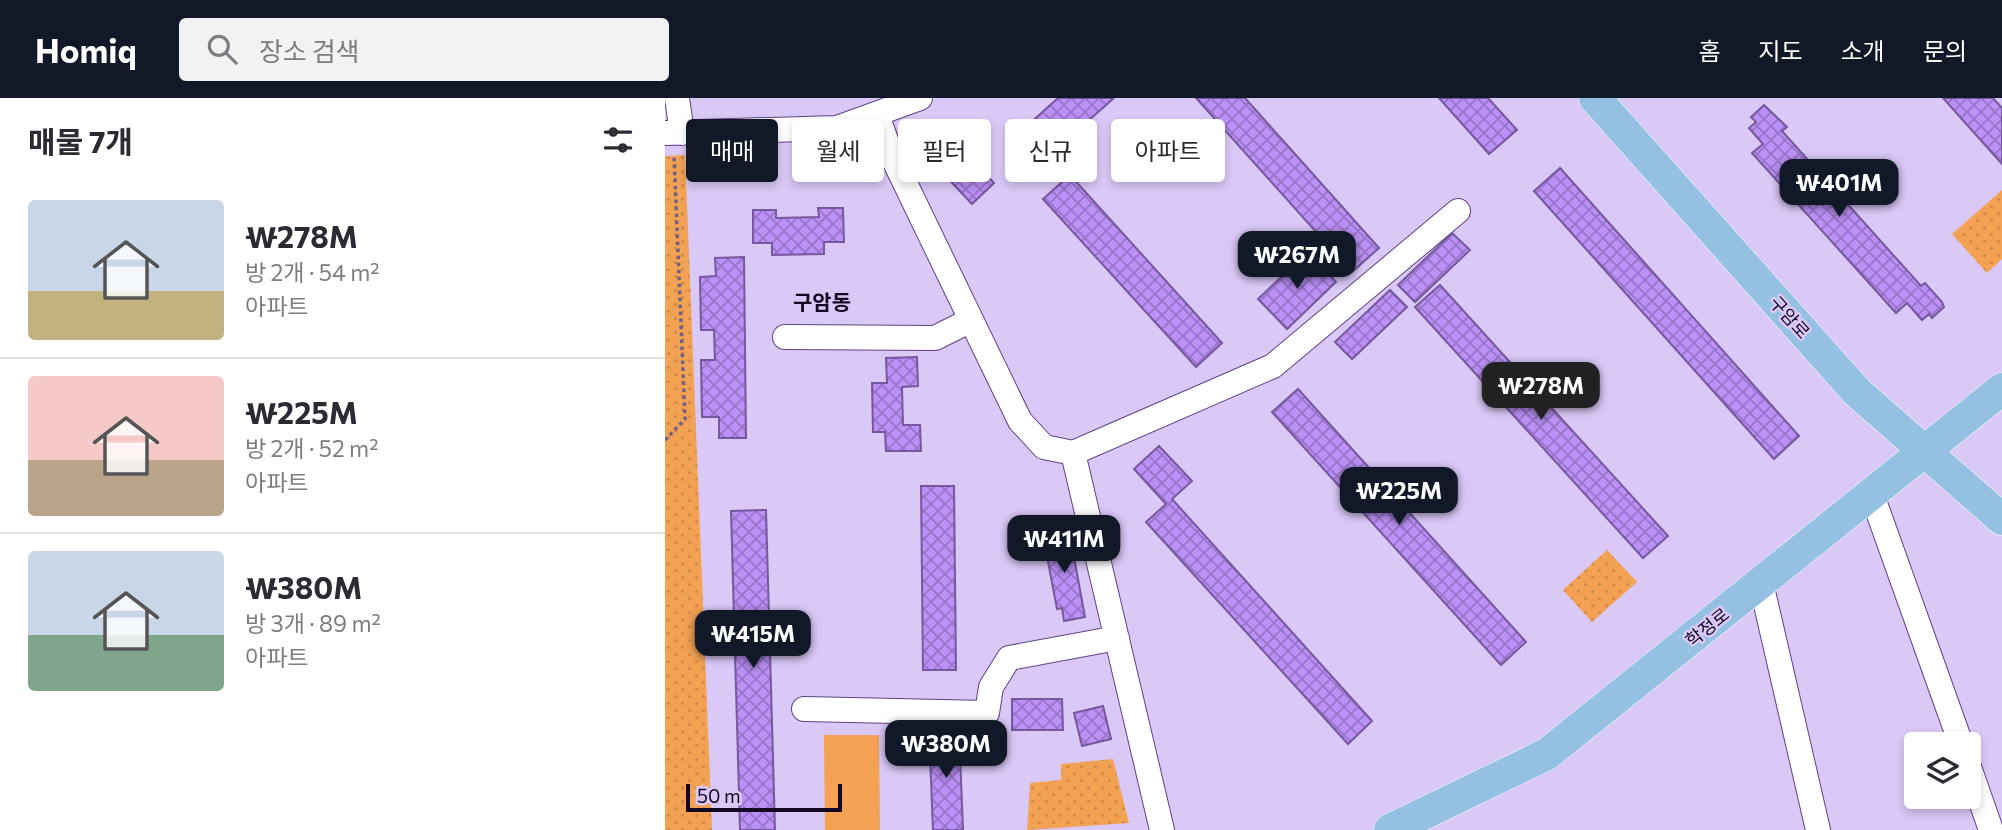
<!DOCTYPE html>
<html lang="ko">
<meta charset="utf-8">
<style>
:root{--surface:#fff;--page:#f2f2f3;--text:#2b2b33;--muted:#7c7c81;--line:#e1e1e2;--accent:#111827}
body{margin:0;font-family:Commissioner,"Noto Sans KR",sans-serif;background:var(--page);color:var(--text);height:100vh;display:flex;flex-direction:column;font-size:26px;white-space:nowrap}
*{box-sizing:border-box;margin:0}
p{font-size:23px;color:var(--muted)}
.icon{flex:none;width:38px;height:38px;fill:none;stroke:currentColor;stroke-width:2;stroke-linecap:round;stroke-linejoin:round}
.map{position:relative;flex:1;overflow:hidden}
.details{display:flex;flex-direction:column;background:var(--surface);width:665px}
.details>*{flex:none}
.hud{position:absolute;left:21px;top:21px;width:665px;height:63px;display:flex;gap:14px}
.controls{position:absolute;left:1239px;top:634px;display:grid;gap:14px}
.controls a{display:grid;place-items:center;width:77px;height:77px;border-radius:7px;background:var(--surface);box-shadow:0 4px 10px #0003;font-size:35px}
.scale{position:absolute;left:21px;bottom:18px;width:156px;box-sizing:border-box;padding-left:7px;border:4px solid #140822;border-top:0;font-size:19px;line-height:24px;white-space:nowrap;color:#140822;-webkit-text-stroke:5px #dac8f7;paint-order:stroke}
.price{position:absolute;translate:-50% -60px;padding:0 16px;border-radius:14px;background:var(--accent);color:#fff;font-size:23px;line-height:46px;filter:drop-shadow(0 2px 4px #0008)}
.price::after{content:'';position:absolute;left:50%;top:42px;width:21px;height:16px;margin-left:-10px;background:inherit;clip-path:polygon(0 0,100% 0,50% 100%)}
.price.selected{background:#222;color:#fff}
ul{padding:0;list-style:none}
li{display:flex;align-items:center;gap:21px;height:175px;padding:0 28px}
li+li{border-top:2px solid var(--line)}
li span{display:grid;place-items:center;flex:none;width:196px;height:140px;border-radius:7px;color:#555}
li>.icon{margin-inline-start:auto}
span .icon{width:84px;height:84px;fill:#fffc;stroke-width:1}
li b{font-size:30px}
h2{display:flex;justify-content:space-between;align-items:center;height:84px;padding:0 28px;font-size:30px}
.pill{padding:0 24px;border-radius:7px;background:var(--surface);box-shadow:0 4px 10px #0003;font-size:24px;line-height:63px}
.pill.selected{background:var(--accent);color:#fff}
header{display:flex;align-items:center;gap:42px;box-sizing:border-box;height:98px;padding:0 35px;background:var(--accent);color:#fff}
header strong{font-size:33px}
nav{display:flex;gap:38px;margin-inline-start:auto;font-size:24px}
.search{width:490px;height:63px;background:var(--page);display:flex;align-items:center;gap:18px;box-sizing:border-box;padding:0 24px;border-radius:7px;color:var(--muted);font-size:26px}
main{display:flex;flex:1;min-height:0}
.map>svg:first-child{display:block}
</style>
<header>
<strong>Homiq</strong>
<div class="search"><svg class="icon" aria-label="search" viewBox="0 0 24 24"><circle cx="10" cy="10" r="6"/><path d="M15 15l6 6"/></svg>장소 검색</div>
<nav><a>홈</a><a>지도</a><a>소개</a><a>문의</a></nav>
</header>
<main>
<section class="details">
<h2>매물 7개<svg class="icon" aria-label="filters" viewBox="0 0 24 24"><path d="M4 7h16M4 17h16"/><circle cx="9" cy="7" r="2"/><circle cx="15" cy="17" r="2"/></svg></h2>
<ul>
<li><span style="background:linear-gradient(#c9d6e8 65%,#c2b280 0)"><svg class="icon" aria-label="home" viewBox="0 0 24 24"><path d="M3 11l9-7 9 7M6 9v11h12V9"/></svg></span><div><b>₩278M</b><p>방 2개 · 54 m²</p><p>아파트</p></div></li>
<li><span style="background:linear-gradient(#f6c9c9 60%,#b9a48a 0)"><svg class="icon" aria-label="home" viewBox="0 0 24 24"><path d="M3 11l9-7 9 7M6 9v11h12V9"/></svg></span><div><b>₩225M</b><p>방 2개 · 52 m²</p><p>아파트</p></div></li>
<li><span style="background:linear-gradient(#c9d6e8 60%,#7fa58c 0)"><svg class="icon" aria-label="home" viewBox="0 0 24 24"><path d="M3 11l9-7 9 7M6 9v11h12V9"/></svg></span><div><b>₩380M</b><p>방 3개 · 89 m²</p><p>아파트</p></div></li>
</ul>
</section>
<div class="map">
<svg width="1337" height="732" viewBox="0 0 1337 732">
<defs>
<pattern id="grass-dots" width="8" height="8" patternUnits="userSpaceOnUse" patternTransform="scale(1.75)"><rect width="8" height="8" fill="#f3a152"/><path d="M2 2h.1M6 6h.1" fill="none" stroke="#cf8947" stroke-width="1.8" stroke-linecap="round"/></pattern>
<pattern id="building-cross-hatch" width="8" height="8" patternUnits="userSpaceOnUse" patternTransform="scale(1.75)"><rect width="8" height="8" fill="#bc91f7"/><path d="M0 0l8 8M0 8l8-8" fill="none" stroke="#9874c8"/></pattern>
</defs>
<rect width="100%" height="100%" fill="#dac8f7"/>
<path fill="url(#grass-dots)" d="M20 57 47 732H0V58Z
M1337 92V161L1322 175 1287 136Z
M942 452 972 484 927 524 898 492Z
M448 661 464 725 362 732 365 685 396 682V666Z"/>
<path fill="#f3a152" d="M159 637H214L215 732H160Z"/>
<path fill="url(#building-cross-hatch)" stroke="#75589d" stroke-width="2" d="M393 0H449L388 54 364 26Z
M531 0H580L714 150 687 174Z
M774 0H823L852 32 824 56Z
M1278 0H1328L1337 10V66Z
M1099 7 1122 29 1117 33 1256 188 1260 185 1277 204 1279 209 1267 220 1264 216 1257 222 1242 205 1231 215 1087 55 1098 46 1084 30 1091 24 1086 19Z
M282 35 329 85 307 106 260 56Z
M895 70 1134 338 1109 361 869 93Z
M405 77 557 245 531 269 378 101Z
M153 110H178L179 144H159V156L107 157V145H88V112H111V120L154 119Z
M787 135 805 152 750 204 733 187Z
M643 154 671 184 622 231 593 201Z
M79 159 81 340H54V319H37L36 262H50L49 232H36L35 179 51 178 50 160Z
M775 187 1003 438 978 460 750 209Z
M725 192 742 209 687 261 670 244Z
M252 259 253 288 237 289 238 327H255L256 353H221L220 334H208L207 285H222L221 260Z
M633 291 861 544 836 567 607 314Z
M494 348 527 383 507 401 707 623 683 646 481 424 501 406 469 371Z
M256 388H289L291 572H258Z
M101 412 110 732H75L66 413Z
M404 432 420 519 399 523 397 510 392 511 378 437Z
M347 601H397L398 632H347Z
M438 608 446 641 417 648 409 615Z
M294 632 298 732H268L264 633Z"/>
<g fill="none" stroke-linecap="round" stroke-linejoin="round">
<defs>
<path id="minor" d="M12 0 17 35
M212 17 226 56 355 323 379 349 408 355 497 732
M0 35 172 30 255 0
M120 239 270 240 306 222
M408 355 608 268 793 113
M1207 397 1296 646
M1096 485 1153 732
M139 611 322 615 326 589 344 560 452 540
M1304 669 1326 732"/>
<path id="major" d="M930 0 1192 294 1337 421
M725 732 882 656 1337 291"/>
</defs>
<use href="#minor" stroke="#5f4285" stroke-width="26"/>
<use href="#major" stroke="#fff" stroke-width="33"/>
<path stroke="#706184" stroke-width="3.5" stroke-dasharray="3.5 3.5" stroke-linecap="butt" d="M0 342 20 321 9 58"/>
<use href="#minor" stroke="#fff" stroke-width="24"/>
<use href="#major" stroke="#94c1e1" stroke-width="32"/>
</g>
<g text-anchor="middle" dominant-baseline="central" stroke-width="5" stroke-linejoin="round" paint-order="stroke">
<g font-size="18" fill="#140822" stroke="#dac8f7">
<text transform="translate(1125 219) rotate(48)">구암로</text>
<text transform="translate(1042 529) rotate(-39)">학정로</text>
</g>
<g font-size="21" font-weight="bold" fill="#140822" stroke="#dac8f7">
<text x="157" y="203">구암동</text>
</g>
</g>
</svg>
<div class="controls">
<a><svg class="icon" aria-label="layers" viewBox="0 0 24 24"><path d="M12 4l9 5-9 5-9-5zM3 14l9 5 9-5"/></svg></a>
</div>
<div class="scale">50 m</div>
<b class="price" style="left:1174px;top:121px">₩401M</b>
<b class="price" style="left:632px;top:193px">₩267M</b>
<b class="price selected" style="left:876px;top:324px">₩278M</b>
<b class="price" style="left:734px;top:429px">₩225M</b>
<b class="price" style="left:399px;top:477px">₩411M</b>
<b class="price" style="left:88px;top:572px">₩415M</b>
<b class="price" style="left:281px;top:682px">₩380M</b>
<div class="hud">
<a class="pill selected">매매</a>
<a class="pill">월세</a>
<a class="pill">필터</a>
<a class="pill">신규</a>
<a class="pill">아파트</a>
</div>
</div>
</main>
